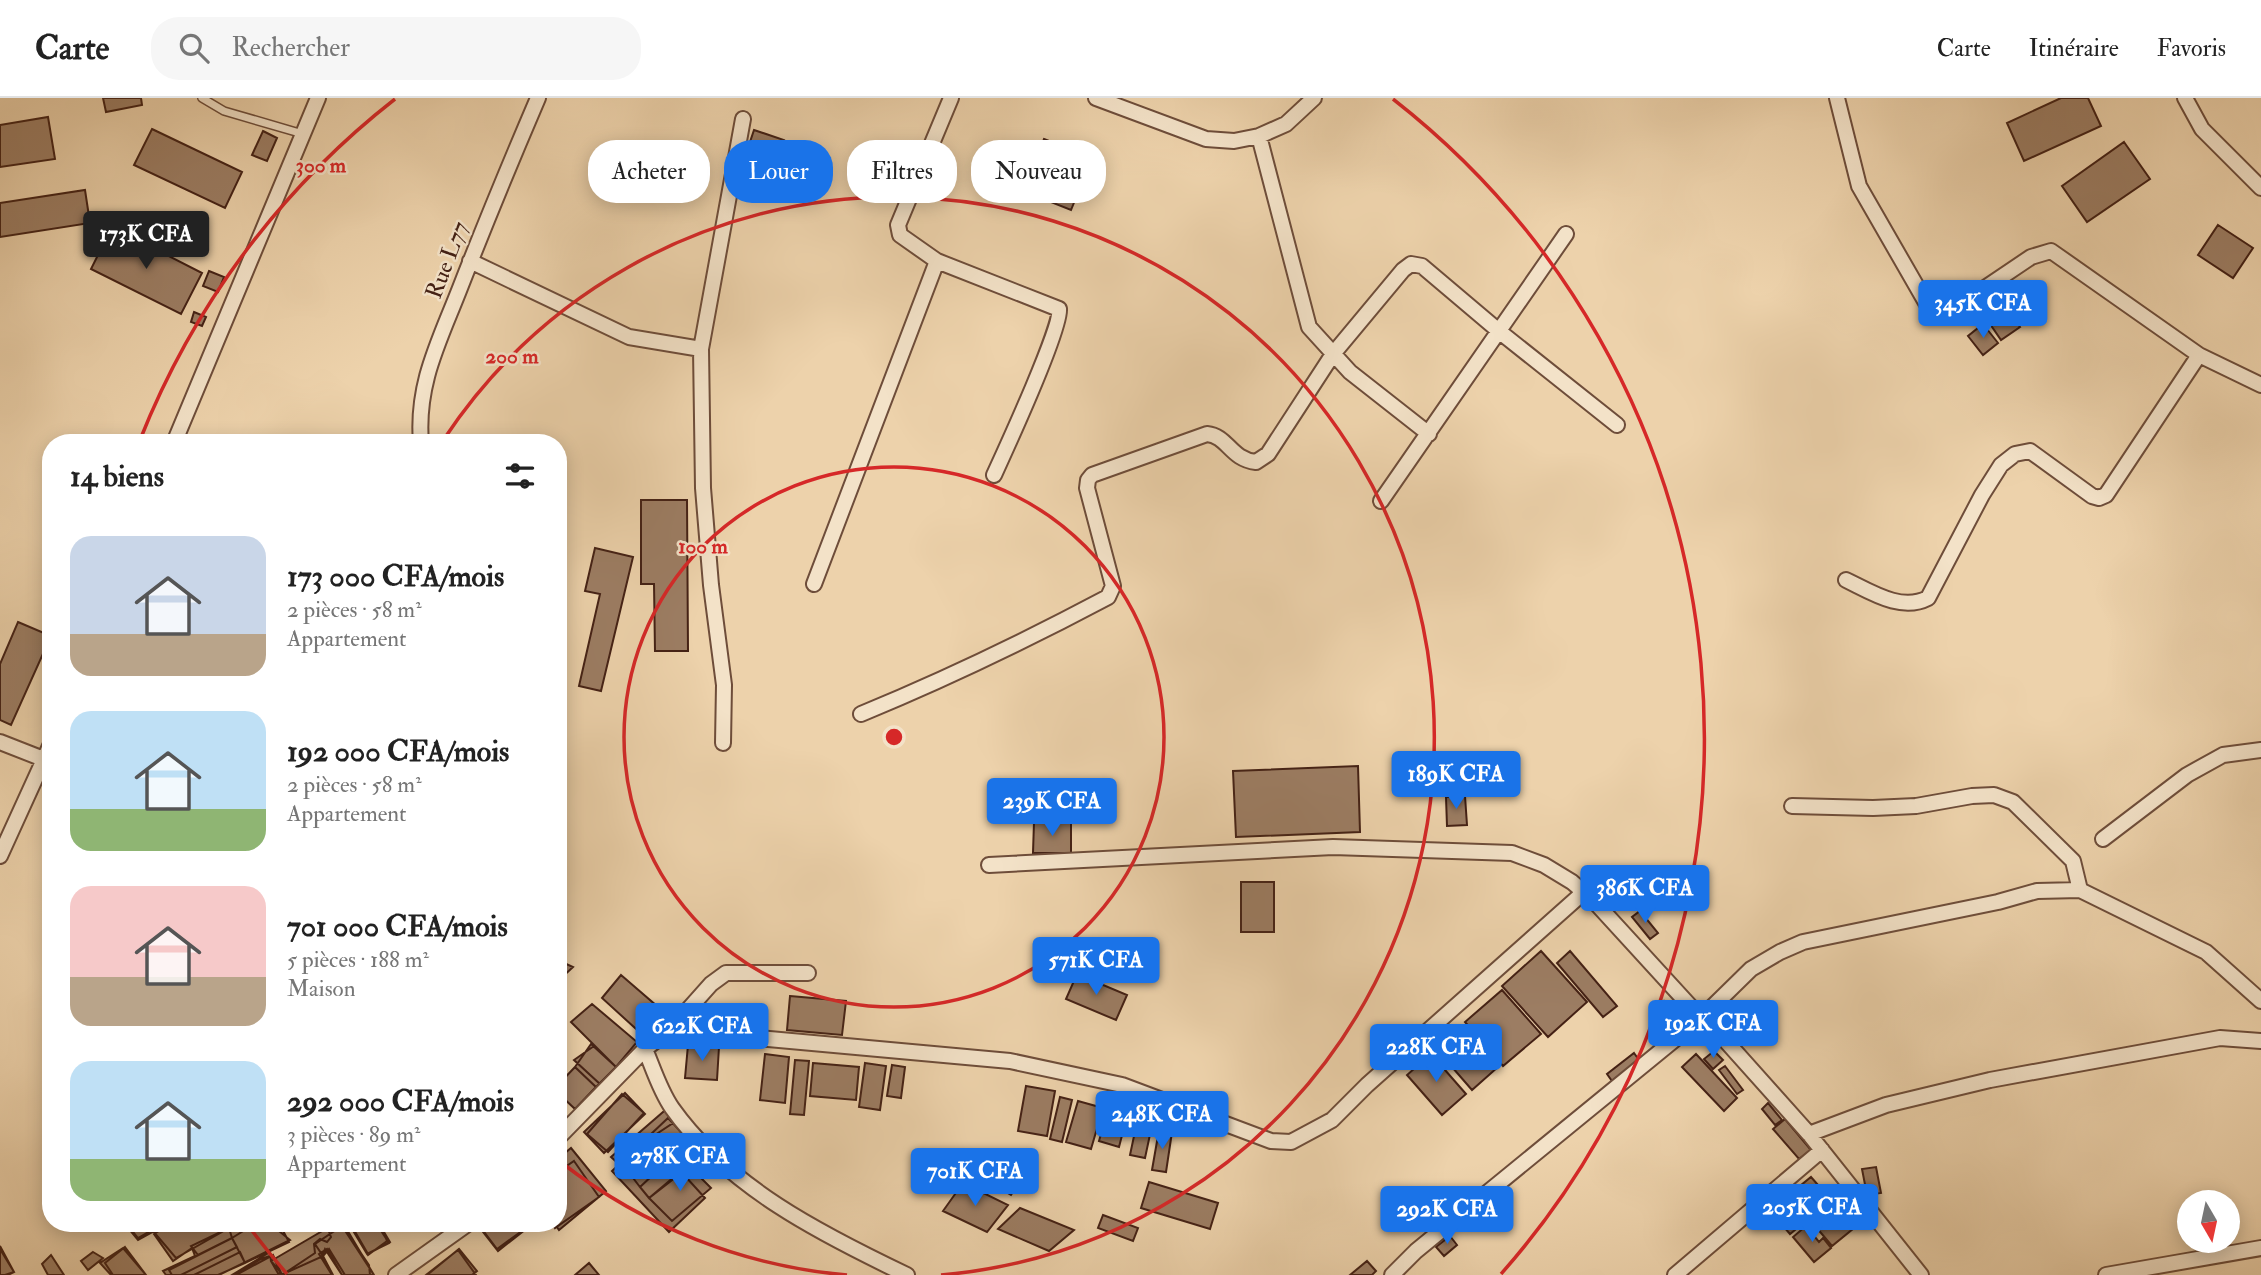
<!DOCTYPE html>
<html lang="fr">
<meta charset="utf-8">
<style>
:root{--surface:#fff;--page:#f6f6f6;--text:#222;--muted:#767676;--line:#e0e0e0;--accent:#1a73e8}
body{margin:0;font-family:"IM FELL Double Pica",serif;background:var(--page);color:var(--text);height:100vh;display:flex;flex-direction:column;font-size:26px;white-space:nowrap}
*{box-sizing:border-box;margin:0}
p{font-size:23px;color:var(--muted)}
.icon{flex:none;width:38px;height:38px;fill:none;stroke:currentColor;stroke-width:2;stroke-linecap:round;stroke-linejoin:round}
.map{position:relative;flex:1;overflow:hidden}
.side{position:absolute;left:42px;top:336px;width:525px;height:798px;display:flex;flex-direction:column;background:var(--surface);border-radius:28px;box-shadow:0 4px 18px #0003}
.side>*{flex:none}
.hud{position:absolute;left:588px;top:42px;width:665px;height:63px;display:flex;gap:14px}
.needle{width:46px;rotate:171deg}
.controls{position:absolute;left:2177px;top:1092px;display:grid;gap:14px}
.controls a{display:grid;place-items:center;width:63px;height:63px;border-radius:50%;background:var(--surface);box-shadow:0 4px 18px #0003;font-size:35px}
.price{position:absolute;translate:-50% -60px;padding:0 16px;border-radius:7px;background:var(--accent);color:#fff;font-size:23px;line-height:46px;filter:drop-shadow(0 2px 4px #0008)}
.price::after{content:'';position:absolute;left:50%;top:42px;width:21px;height:16px;margin-left:-10px;background:inherit;clip-path:polygon(0 0,100% 0,50% 100%)}
.price.active{background:#222;color:#fff}
ul{padding:0;list-style:none}
li{display:flex;align-items:center;gap:21px;height:175px;padding:0 28px}
li span{display:grid;place-items:center;flex:none;width:196px;height:140px;border-radius:21px;color:#555}
li>.icon{margin-inline-start:auto}
span .icon{width:84px;height:84px;fill:#fffc;stroke-width:1}
li b{font-size:30px}
h2{display:flex;justify-content:space-between;align-items:center;height:84px;padding:0 28px;font-size:30px}
.tag{padding:0 24px;border-radius:28px;background:var(--surface);box-shadow:0 4px 18px #0003;font-size:24px;line-height:63px}
.tag.active{background:var(--accent);color:#fff}
header{display:flex;align-items:center;gap:42px;box-sizing:border-box;height:98px;padding:0 35px;background:var(--surface);border-bottom:2px solid var(--line)}
header strong{font-size:33px}
nav{display:flex;gap:38px;margin-inline-start:auto;font-size:24px}
.search{width:490px;height:63px;background:var(--page);display:flex;align-items:center;gap:18px;box-sizing:border-box;padding:0 24px;border-radius:28px;color:var(--muted);font-size:26px}
.map>svg:first-child{display:block}
</style>
<header>
<strong>Carte</strong>
<div class="search"><svg class="icon" aria-label="search" viewBox="0 0 24 24"><circle cx="10" cy="10" r="6"/><path d="M15 15l6 6"/></svg>Rechercher</div>
<nav><a>Carte</a><a>Itinéraire</a><a>Favoris</a></nav>
</header>
<div class="map">
<svg width="2261" height="1177" viewBox="0 0 2261 1177">
<rect width="100%" height="100%" fill="#edd2ab"/>
<filter id="stains"><feTurbulence type="fractalNoise" baseFrequency=".00286" numOctaves="4"/><feColorMatrix values="0 0 0 0 .2 0 0 0 0 .09 0 0 0 0 .02 0 0 0 .5 -.17"/></filter>
<radialGradient id="worn" r=".72"><stop offset=".6" stop-color="#630" stop-opacity="0"/><stop offset="1" stop-color="#630" stop-opacity=".3"/></radialGradient>
<path fill="#9c7d63" stroke="#442115" stroke-width="2" d="M103 0H141L142 7 106 14Z
M2061 0H2088L2101 28 2024 63 2007 25Z
M48 19 55 61 0 69V27Z
M152 31 242 74 225 110 134 67Z
M754 32 784 42 775 67 746 56Z
M263 33 277 40 267 63 252 57Z
M1044 41 1092 60 1071 112 1023 93Z
M2124 44 2150 81 2087 124 2062 88Z
M744 65 775 69 771 96 740 91Z
M85 92 90 125 0 139V105Z
M2218 127 2253 150 2233 180 2198 157Z
M112 129 202 175 181 216 91 171Z
M209 173 224 179 218 194 203 188Z
M2004 208 2020 229 2001 242 1986 220Z
M194 214 206 219 202 228 191 224Z
M1983 226 1998 245 1983 257 1968 238Z
M641 402H687L688 553H655L654 486H641Z
M595 450 633 459 601 593 579 588 600 496 585 493Z
M18 524 51 538 11 627 0 622V566Z
M1358 668 1360 734 1236 739 1233 673Z
M1465 698 1467 727 1447 728 1446 699Z
M1034 724H1071V755H1033Z
M1241 784H1274V834H1241Z
M1640 813 1658 835 1650 841 1632 819Z
M1541 853 1587 904 1548 939 1502 888Z
M1570 853 1617 908 1603 919 1557 865Z
M562 864 573 869 558 883V871Z
M1077 876 1127 897 1116 922 1066 901Z
M621 877 665 915 646 940 602 900Z
M1502 892 1541 936 1503 968 1465 924Z
M790 898 846 903 842 937 787 932Z
M1664 903 1673 913 1662 923 1653 913Z
M592 906 637 944 616 969 571 924Z
M1465 931 1498 969 1472 992 1439 954Z
M591 946 616 969 596 989 575 969Z
M688 947 719 949 717 982 685 980Z
M594 948 616 969 600 986 574 962Z
M1714 953 1723 962 1713 971 1704 961Z
M1634 955 1639 962 1612 983 1607 976Z
M765 956 789 959 785 1005 760 1002Z
M1431 956 1466 996 1442 1017 1407 977Z
M1696 956 1737 1000 1724 1013 1682 969Z
M795 962 809 963 804 1017 790 1016Z
M813 965 859 969 856 1002 810 998Z
M865 965 886 968 880 1012 859 1009Z
M892 967 905 969 901 1000 887 998Z
M1725 968 1743 992 1737 996 1719 972Z
M575 969 596 989 575 1011 558 995V987Z
M1026 988 1055 993 1047 1038 1018 1033Z
M625 995 645 1016 604 1055 584 1034Z
M622 996 644 1015 608 1054 587 1036Z
M1060 999 1072 1002 1062 1044 1050 1041Z
M1078 1003 1103 1010 1091 1051 1066 1044Z
M1768 1005 1782 1022 1775 1027 1762 1011Z
M670 1008 676 1023 658 1035 672 1045 662 1050 656 1044 630 1076 611 1059Z
M1108 1012 1127 1018 1119 1049 1099 1043Z
M668 1020 695 1049 675 1067 705 1100 669 1134 612 1073Z
M1785 1021 1811 1052 1799 1061 1773 1031Z
M1137 1024 1152 1027 1145 1060 1130 1057Z
M1159 1032 1172 1034 1166 1074 1152 1072Z
M571 1050 606 1093 559 1132 554 1125H558V1061Z
M662 1050 672 1059 640 1089 630 1076Z
M680 1052 694 1065 649 1100 640 1089Z
M1007 1059 1028 1071 1011 1097 991 1085Z
M574 1063 599 1099 555 1130 552 1125H558V1074Z
M688 1067 711 1090 672 1123 649 1100Z
M1876 1069 1881 1095 1867 1097 1862 1071Z
M1811 1079 1825 1095 1821 1099 1829 1109 1833 1105 1854 1130 1832 1148 1789 1097Z
M1149 1084 1218 1105 1210 1131 1141 1110Z
M963 1085 1008 1107 987 1134 943 1113Z
M1788 1103 1806 1123 1790 1136 1773 1116Z
M1020 1110 1074 1132 1049 1153 998 1131Z
M1103 1117 1138 1130 1133 1143 1098 1130Z
M124 1125H164L165 1127 138 1142Z
M126 1125H164L138 1140Z
M167 1125H226L229 1130 176 1160 153 1133Z
M172 1125H281L274 1129 290 1142 219 1177H166L163 1173 195 1158 192 1150 173 1163 154 1136Z
M256 1125H279L289 1144 245 1165 232 1140Z
M336 1125H343L374 1177H342L327 1151 319 1156 332 1177H279L271 1163Z
M350 1125H394L383 1133 387 1143 368 1157Z
M350 1125H388L381 1129 390 1144 368 1156Z
M363 1125H376L389 1145 367 1156 352 1131Z
M490 1125H523L526 1130 497 1151 482 1131Z
M494 1125H521L526 1131 498 1153 483 1134Z
M337 1126 344 1130 369 1167 370 1177H342L325 1151 322 1158 333 1177H282L315 1155 314 1146 320 1141 327 1144 331 1139 328 1131Z
M342 1128 374 1177H345L329 1151 323 1158 315 1146Z
M1806 1128 1819 1144 1823 1140 1831 1150 1814 1164 1793 1139Z
M229 1130 232 1140 198 1157 191 1148Z
M1450 1138 1457 1147 1444 1158 1436 1149Z
M232 1140 237 1149 181 1177H172L169 1172Z
M0 1148 14 1174 8 1177H0Z
M125 1149 146 1177H113L105 1165Z
M123 1150 146 1177H111L100 1165Z
M0 1151 14 1174 5 1177H0Z
M459 1151 477 1173 472 1177H427Z
M458 1152 476 1177H426Z
M93 1154 103 1160 88 1172 81 1163Z
M240 1154 245 1165 218 1177H194Z
M270 1154 271 1163 283 1177H232Z
M51 1157 64 1177H48L42 1166Z
M273 1157 281 1177H236Z
M273 1157 282 1177H233L261 1161Z
M323 1158 333 1177H281Z
M1367 1163 1376 1173 1372 1177H1350Z
M589 1165 599 1177H575Z"/>
<g fill="none" stroke-linecap="round" stroke-linejoin="round">
<defs>
<path id="service" d="M202 0 224 13 303 36"/>
<path id="minor" d="M1096 0 1206 41 1234 43 1259 38 1286 26 1314 0
M1837 0 1859 88 1932 215 1940 217 1948 215 2031 159 2051 153 2199 257 2261 287
M2185 0 2202 31 2261 90
M1259 38 1309 229 1350 274 1429 336
M470 163 629 239 701 251 743 21
M937 163 1059 211C1063 227 1005 353 994 377
M701 251 703 390 711 487 724 587 723 645
M174 345 318 0
M421 345C416 286 439 244 460 190 485 126 511 63 538 0
M1381 403 1566 136
M1846 482C1871 494 1901 514 1928 500L1982 397 2001 367 2015 356 2030 353 2092 398 2099 400 2106 397 2199 257
M814 486 937 163 900 137 898 127 951 0
M861 616C946 581 1027 542 1108 499L1113 488 1087 390 1088 382 1092 377 1207 336C1228 338 1230 361 1256 364L1268 356 1333 256 1403 172 1411 166 1422 168 1500 234 1617 327
M0 644 51 664
M1792 708 1873 710 1916 708 1972 698 1994 697 2013 704 2073 763 2080 792
M2103 741 2187 677 2223 657 2261 652
M0 758 51 646
M989 767 1333 749 1512 755 1544 767 1572 784 1593 802 1701 920 1725 942 1809 1036 1921 1177
M670 932 1010 963 1122 987 1271 1043 1291 1044 1332 1022 1367 987 1584 794
M645 951C653 970 660 993 672 1010 728 1089 821 1136 907 1177
M1809 1036 1886 1007 1990 982 2220 940 2261 943
M558 1040 645 951 670 932 711 886 726 875H808
M396 1177 469 1125
M1392 1177 1416 1153 1701 920 1751 871 1780 854 1803 844 1998 804 2037 793 2080 792 2206 854 2261 903
M1675 1177 1822 1052
M2106 1177 2261 1150"/>
</defs>
<use href="#service" stroke="#6e4d3a" stroke-width="10"/>
<use href="#minor" stroke="#6e4d3a" stroke-width="18"/>
<use href="#service" stroke="#f3e2c8" stroke-width="7"/>
<use href="#minor" stroke="#f3e2c8" stroke-width="14"/>
</g>
<g fill="none" stroke="#d62828" stroke-width="3.5">
<circle cx="894" cy="639" r="270"/>
<path d="M847 1177A540 540 0 0 1 562 1065M444 341A540 540 0 1 1 941 1177"/>
<path d="M287 1176A810 810 0 0 1 247 1126M140 342A810 810 0 0 1 395 1M1393 1A810 810 0 0 1 1501 1176"/>
</g>
<g text-anchor="middle" dominant-baseline="central" stroke-width="5" stroke-linejoin="round" paint-order="stroke">
<g font-size="23" fill="#442115" stroke="#f3e2c8">
<text transform="translate(447 162) rotate(-69)">Rue L77</text>
</g>
</g>
<circle cx="894" cy="639" r="10" fill="#d62828" stroke="#f3e2c8" stroke-width="3.5"/>
<g font-size="21" text-anchor="middle" font-weight="bold" fill="#d62828" stroke="#f3e2c8" stroke-width="5" stroke-linejoin="round" paint-order="stroke">
<text x="321" y="74">300 m</text>
<text x="512" y="265">200 m</text>
<text x="703" y="455">100 m</text>
</g>
<rect width="100%" height="100%" filter="url(#stains)"/>
<rect width="100%" height="100%" fill="url(#worn)"/>
</svg>
<div class="controls">
<a><svg class="needle" viewBox="-14 -14 28 28"><path d="M0-13l5 13h-10z" fill="#e53935"/><path d="M0 13l5-13h-10z" fill="#767676"/></svg></a>
</div>
<b class="price active" style="left:146px;top:173px">173K CFA</b>
<b class="price" style="left:1983px;top:242px">345K CFA</b>
<b class="price" style="left:1456px;top:713px">189K CFA</b>
<b class="price" style="left:1052px;top:740px">239K CFA</b>
<b class="price" style="left:1645px;top:827px">386K CFA</b>
<b class="price" style="left:1096px;top:899px">571K CFA</b>
<b class="price" style="left:1713px;top:962px">192K CFA</b>
<b class="price" style="left:702px;top:965px">622K CFA</b>
<b class="price" style="left:1436px;top:986px">228K CFA</b>
<b class="price" style="left:1162px;top:1053px">248K CFA</b>
<b class="price" style="left:680px;top:1095px">278K CFA</b>
<b class="price" style="left:975px;top:1110px">701K CFA</b>
<b class="price" style="left:1812px;top:1146px">205K CFA</b>
<b class="price" style="left:1447px;top:1148px">292K CFA</b>
<div class="hud">
<a class="tag">Acheter</a>
<a class="tag active">Louer</a>
<a class="tag">Filtres</a>
<a class="tag">Nouveau</a>
</div>
<section class="side">
<h2>14 biens<svg class="icon" aria-label="filters" viewBox="0 0 24 24"><path d="M4 7h16M4 17h16"/><circle cx="9" cy="7" r="2"/><circle cx="15" cy="17" r="2"/></svg></h2>
<ul>
<li><span style="background:linear-gradient(#c9d6e8 70%,#b9a48a 0)"><svg class="icon" aria-label="home" viewBox="0 0 24 24"><path d="M3 11l9-7 9 7M6 9v11h12V9"/></svg></span><div><b>173 000 CFA/mois</b><p>2 pièces · 58 m²</p><p>Appartement</p></div></li>
<li><span style="background:linear-gradient(#bfe0f5 70%,#8fb573 0)"><svg class="icon" aria-label="home" viewBox="0 0 24 24"><path d="M3 11l9-7 9 7M6 9v11h12V9"/></svg></span><div><b>192 000 CFA/mois</b><p>2 pièces · 58 m²</p><p>Appartement</p></div></li>
<li><span style="background:linear-gradient(#f6c9c9 65%,#b9a48a 0)"><svg class="icon" aria-label="home" viewBox="0 0 24 24"><path d="M3 11l9-7 9 7M6 9v11h12V9"/></svg></span><div><b>701 000 CFA/mois</b><p>5 pièces · 188 m²</p><p>Maison</p></div></li>
<li><span style="background:linear-gradient(#bfe0f5 70%,#8fb573 0)"><svg class="icon" aria-label="home" viewBox="0 0 24 24"><path d="M3 11l9-7 9 7M6 9v11h12V9"/></svg></span><div><b>292 000 CFA/mois</b><p>3 pièces · 89 m²</p><p>Appartement</p></div></li>
</ul>
</section>
</div>
